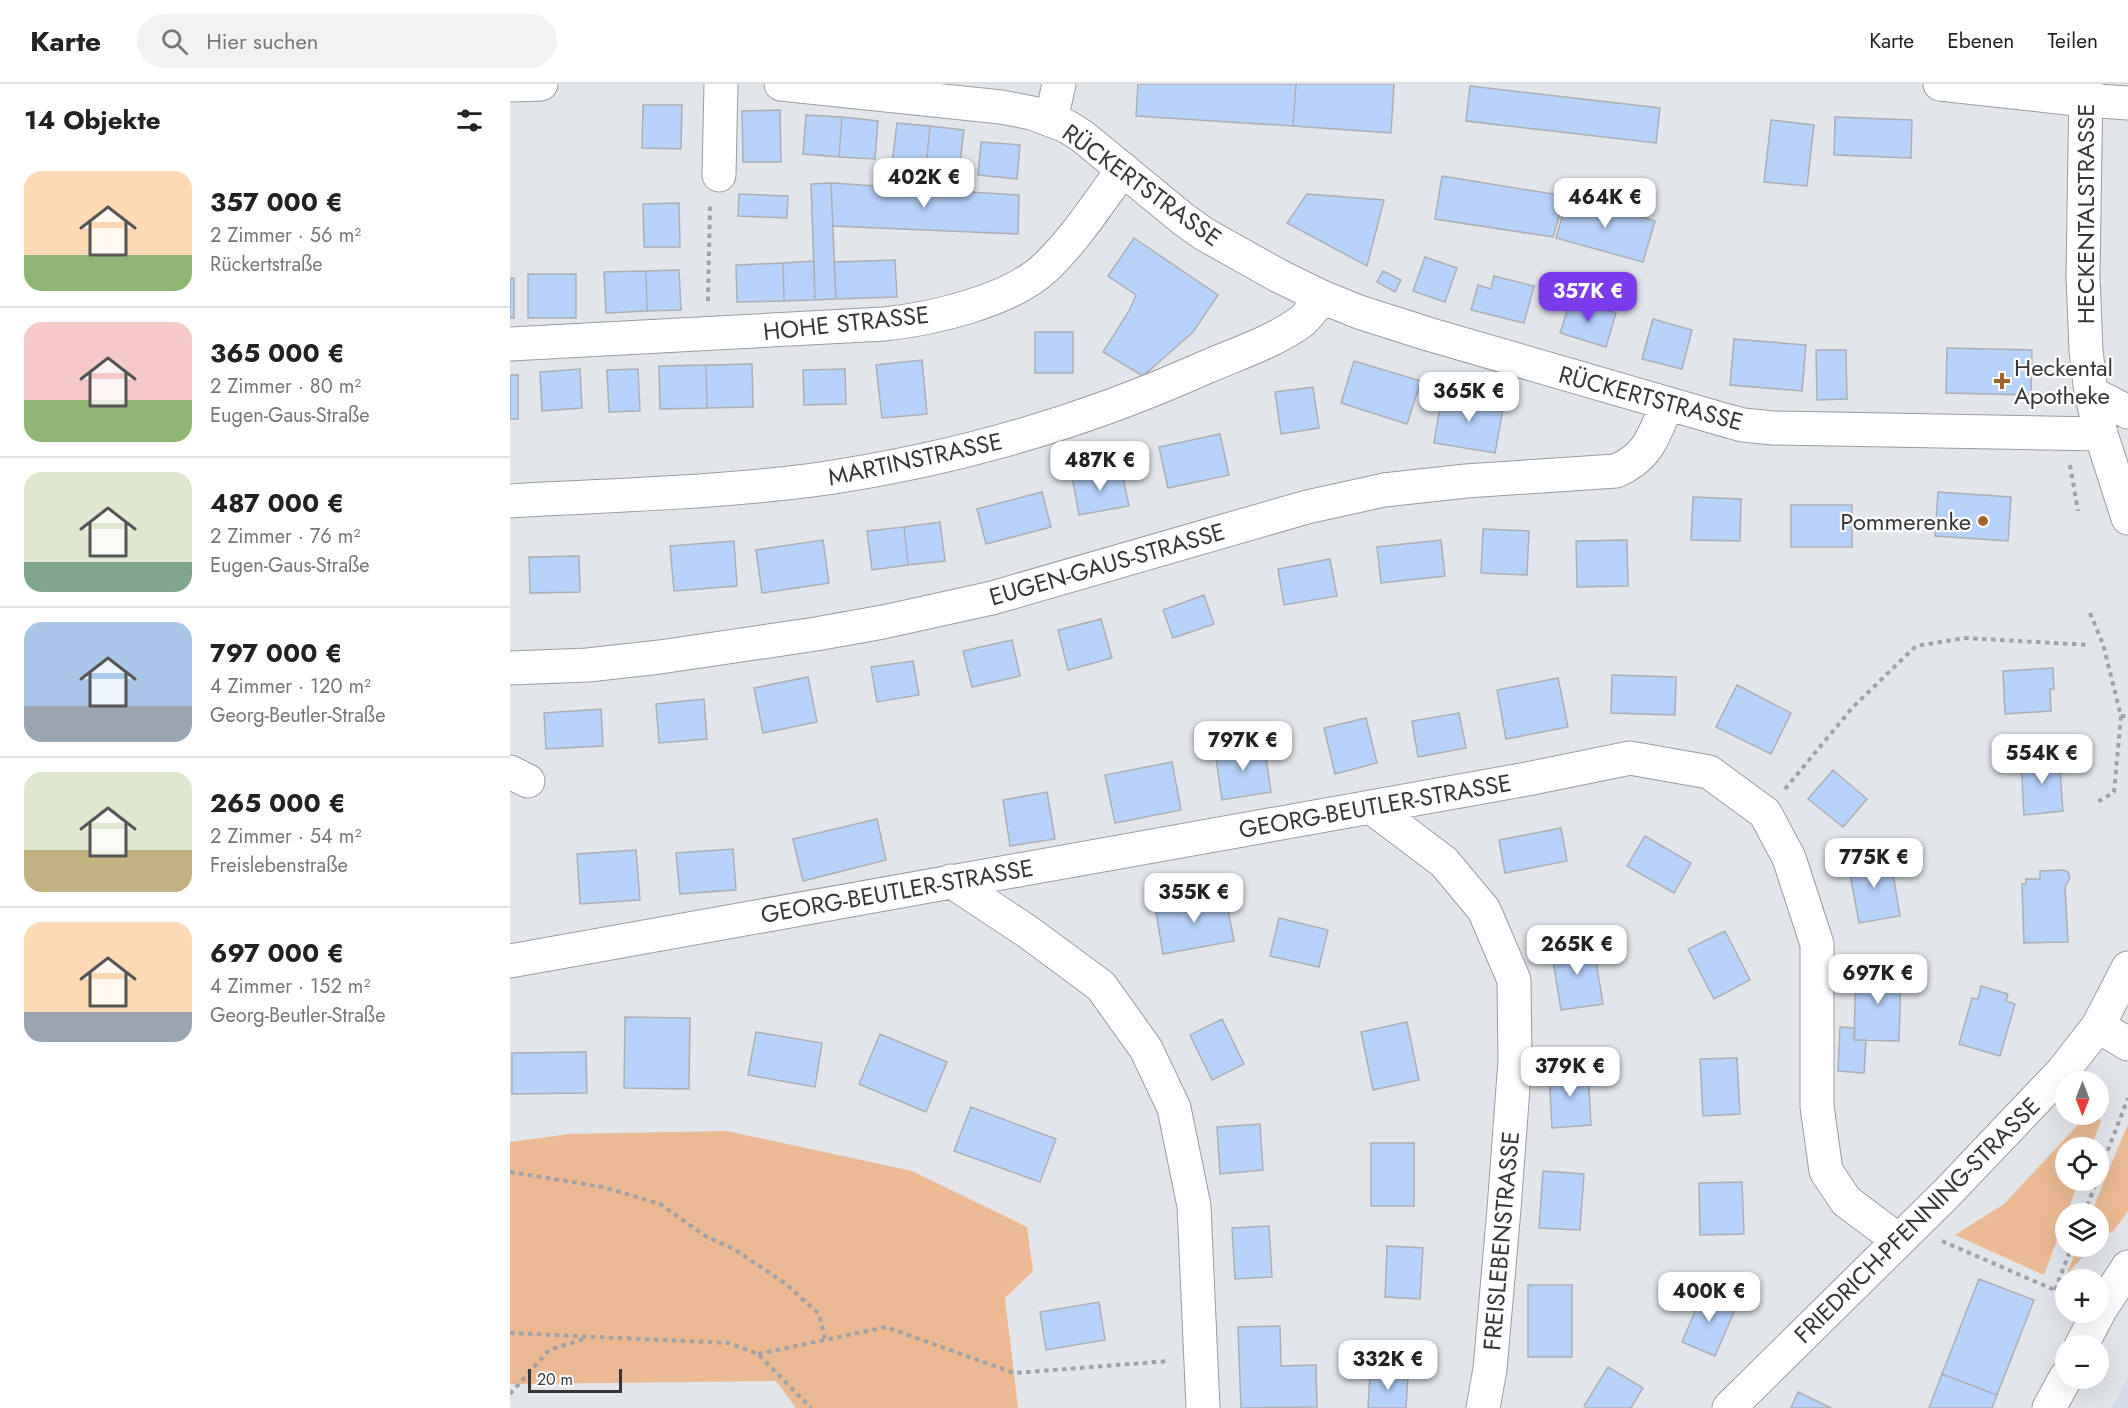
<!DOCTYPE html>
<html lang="de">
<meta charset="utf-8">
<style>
:root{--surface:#fff;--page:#f2f2f2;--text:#222;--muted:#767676;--line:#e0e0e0;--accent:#7c3aed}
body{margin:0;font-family:Jost,sans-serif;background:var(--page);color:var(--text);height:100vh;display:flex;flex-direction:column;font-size:22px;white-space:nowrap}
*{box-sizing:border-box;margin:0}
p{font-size:20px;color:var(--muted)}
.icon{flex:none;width:33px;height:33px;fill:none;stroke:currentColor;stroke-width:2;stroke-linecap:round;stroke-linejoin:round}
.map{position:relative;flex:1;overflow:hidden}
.panel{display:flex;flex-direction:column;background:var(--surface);width:510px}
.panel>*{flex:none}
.needle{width:39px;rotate:180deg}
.tools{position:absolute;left:1545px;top:987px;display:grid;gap:12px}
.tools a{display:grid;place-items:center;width:54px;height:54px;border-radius:50%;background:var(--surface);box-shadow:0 6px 24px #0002;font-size:30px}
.scale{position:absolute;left:18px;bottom:15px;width:94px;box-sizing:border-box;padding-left:6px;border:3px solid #363739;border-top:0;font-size:16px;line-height:21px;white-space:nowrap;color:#363739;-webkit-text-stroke:4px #fff;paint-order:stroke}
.price{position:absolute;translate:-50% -51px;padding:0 14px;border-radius:12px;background:#fff;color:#222;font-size:20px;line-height:39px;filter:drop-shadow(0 2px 3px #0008)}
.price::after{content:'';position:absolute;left:50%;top:36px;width:18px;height:14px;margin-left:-9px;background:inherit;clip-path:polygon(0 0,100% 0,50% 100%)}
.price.current{background:var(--accent);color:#fff}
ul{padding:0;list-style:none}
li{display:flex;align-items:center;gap:18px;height:150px;padding:0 24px}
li+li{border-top:2px solid var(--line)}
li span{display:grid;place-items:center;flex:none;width:168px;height:120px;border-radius:18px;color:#555}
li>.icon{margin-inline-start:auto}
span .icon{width:72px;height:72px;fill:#fffc;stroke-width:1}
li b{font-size:26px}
h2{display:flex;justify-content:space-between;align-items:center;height:72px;padding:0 24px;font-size:26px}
header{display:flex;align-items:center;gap:36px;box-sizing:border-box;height:84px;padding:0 30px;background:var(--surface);border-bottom:2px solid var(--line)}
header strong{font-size:28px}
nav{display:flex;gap:33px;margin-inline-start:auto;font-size:21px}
.search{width:420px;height:54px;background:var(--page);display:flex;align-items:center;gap:15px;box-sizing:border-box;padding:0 21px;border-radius:33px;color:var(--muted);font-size:22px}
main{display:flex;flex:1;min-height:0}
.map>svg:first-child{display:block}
</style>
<header>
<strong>Karte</strong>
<div class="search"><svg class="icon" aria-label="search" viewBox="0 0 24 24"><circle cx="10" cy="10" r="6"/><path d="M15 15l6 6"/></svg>Hier suchen</div>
<nav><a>Karte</a><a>Ebenen</a><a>Teilen</a></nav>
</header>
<main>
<section class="panel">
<h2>14 Objekte<svg class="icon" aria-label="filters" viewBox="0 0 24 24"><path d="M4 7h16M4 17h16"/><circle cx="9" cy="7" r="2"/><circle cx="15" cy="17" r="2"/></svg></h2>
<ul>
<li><span style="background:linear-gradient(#ffd9b3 70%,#8fb573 0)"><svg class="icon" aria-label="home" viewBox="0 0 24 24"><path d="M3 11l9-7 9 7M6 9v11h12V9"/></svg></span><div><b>357 000 €</b><p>2 Zimmer · 56 m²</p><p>Rückertstraße</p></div></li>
<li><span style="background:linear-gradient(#f6c9c9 65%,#8fb573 0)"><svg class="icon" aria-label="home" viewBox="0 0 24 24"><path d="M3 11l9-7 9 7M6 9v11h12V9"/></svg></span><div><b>365 000 €</b><p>2 Zimmer · 80 m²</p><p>Eugen-Gaus-Straße</p></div></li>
<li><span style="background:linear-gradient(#dfe7d0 75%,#7fa58c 0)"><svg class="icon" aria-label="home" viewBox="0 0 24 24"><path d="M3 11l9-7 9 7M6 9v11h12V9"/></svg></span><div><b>487 000 €</b><p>2 Zimmer · 76 m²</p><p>Eugen-Gaus-Straße</p></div></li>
<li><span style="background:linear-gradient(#a9c7e8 70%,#9aa5b1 0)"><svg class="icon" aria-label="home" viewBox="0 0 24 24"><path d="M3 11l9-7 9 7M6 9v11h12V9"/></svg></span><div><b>797 000 €</b><p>4 Zimmer · 120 m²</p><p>Georg-Beutler-Straße</p></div></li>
<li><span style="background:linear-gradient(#dfe7d0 65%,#c2b280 0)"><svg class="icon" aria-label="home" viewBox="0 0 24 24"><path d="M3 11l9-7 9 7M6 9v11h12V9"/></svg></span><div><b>265 000 €</b><p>2 Zimmer · 54 m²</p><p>Freislebenstraße</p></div></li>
<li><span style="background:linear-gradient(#ffd9b3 75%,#9aa5b1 0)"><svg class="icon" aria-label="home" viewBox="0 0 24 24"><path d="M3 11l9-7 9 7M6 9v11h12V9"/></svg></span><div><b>697 000 €</b><p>4 Zimmer · 152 m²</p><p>Georg-Beutler-Straße</p></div></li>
</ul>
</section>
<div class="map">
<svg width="1618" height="1324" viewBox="0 0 1618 1324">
<rect width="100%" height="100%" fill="#e2e6eb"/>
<path fill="#d4dce7" d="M1618 1294V1324H1601Z"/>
<path fill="#ebba92" d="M1577 1031H1587L1591 1037 1581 1063 1556 1064V1096L1569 1097 1534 1191 1445 1151 1494 1120Z
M1618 1040V1127L1604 1146 1589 1156 1588 1130 1581 1129Z
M217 1047 402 1087 517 1143 523 1187 495 1214 508 1324H286L266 1297 0 1300V1058L59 1050Z
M1568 1163H1582L1556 1191Z"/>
<path fill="#b6d1fa" stroke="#abafb4" stroke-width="1.5" d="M628 0H786L783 42 626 32Z
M786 0H884L881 49 783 42Z
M960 2 1150 24 1146 59 956 37Z
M133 21H172L171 65 132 64Z
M270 26 271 78H233L232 27Z
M296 31 332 33 329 73 293 70Z
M332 33 368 37 365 75 329 73Z
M1325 33 1402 36 1401 74 1324 71Z
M1261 36 1304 41 1297 102 1254 98Z
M387 39 420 42 416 83 382 79Z
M420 42 454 46 449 86 416 83Z
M471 58 510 61 507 95 468 91Z
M932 92 1055 112 1043 153 925 135Z
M321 99 509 111 508 150 323 142Z
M321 99 326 215 305 216 301 100Z
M229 110 278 112 277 134 228 132Z
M797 110 874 116 857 182 777 139Z
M1058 112 1145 137 1133 178 1046 154Z
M169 119 170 163H134L133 120Z
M624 154 708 211 683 248 633 292 593 268 619 227 626 211 598 192Z
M915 173 947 184 935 218 903 207Z
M385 176 387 213 326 215 324 178Z
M304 177 305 216 274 217 273 179Z
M273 179 274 217 227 218 226 181Z
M169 186 171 226 137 227 136 187Z
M136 187 137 227 96 229 94 188Z
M873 187 891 196 885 208 867 198Z
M18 190H66V234H18Z
M984 192 1024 202 1014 239 961 226 968 201 981 205Z
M0 194H4V234H0Z
M1061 215 1106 229 1096 263 1050 249Z
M1143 235 1182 246 1172 285 1132 275Z
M525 248H563V289H525Z
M1224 255 1296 261 1292 307 1220 301Z
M1437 264 1522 266 1521 311 1436 309Z
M1306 266H1336L1337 315 1307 316Z
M412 276 417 330 372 334 366 281Z
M844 277 911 297 897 340 831 319Z
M242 280 243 323 197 324 196 281Z
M196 281 197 324 150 325 149 282Z
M70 285 72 324 32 327 30 288Z
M128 285 130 327 99 328 97 286Z
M335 285 336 320 294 321 293 286Z
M0 291H8V335H0Z
M803 303 809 344 771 350 765 308Z
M932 310 994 320 985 369 924 359Z
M710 350 719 391 658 404 649 363Z
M611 384 619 422 569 431 562 393Z
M532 408 541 443 476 460 467 425Z
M1428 408 1501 413 1498 457 1425 452Z
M1183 413 1231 415 1230 457 1181 456Z
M1281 421H1342V463H1281Z
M430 438 435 477 398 481 394 443Z
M394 443 398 481 362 486 357 447Z
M973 445 1019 447 1017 491 971 489Z
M313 456 319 499 252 509 246 466Z
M931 456 935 492 871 499 867 463Z
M1117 456 1118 502 1067 503 1066 457Z
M224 457 227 502 164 507 160 462Z
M69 472 70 508 20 509 19 473Z
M820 475 827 512 774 521 768 485Z
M694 511 704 540 663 554 653 526Z
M591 535 602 574 558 586 548 546Z
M502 556 510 592 462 603 453 567Z
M403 577 409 611 367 618 361 583Z
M1543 584 1544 605H1540L1541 627 1495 630 1493 587Z
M1102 591 1166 593 1165 631 1101 629Z
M298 593 307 638 253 649 244 604Z
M1048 594 1058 643 996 655 987 606Z
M1227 601 1281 629 1261 670 1206 643Z
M194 615 197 655 149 659 146 620Z
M91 625 93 662 36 665 34 629Z
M949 629 956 664 908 673 902 637Z
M856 634 867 679 825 690 814 644Z
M754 661 761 708 712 716 705 668Z
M1549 672 1553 727 1514 731 1511 674Z
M662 678 671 726 605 739 595 691Z
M1323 686 1357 715 1333 743 1298 715Z
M537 708 545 755 500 762 493 716Z
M367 735 376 776 293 797 283 755Z
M1051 744 1057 777 995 789 989 756Z
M1135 752 1181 779 1164 809 1117 782Z
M223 765 226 806 170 810 166 769Z
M126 766 130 816 70 820 67 770Z
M1380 772 1390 832 1349 839 1338 779Z
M1554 786 1558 788 1560 794 1555 803 1558 858 1514 859 1512 800H1516V795H1530V787Z
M715 810 724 857 653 870 645 822Z
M769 834 818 846 809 883 760 872Z
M1215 847 1240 896 1204 915 1178 865Z
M1083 859 1093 920 1051 926 1041 865Z
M1346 885 1391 886 1389 957 1344 956Z
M1471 902 1498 910 1496 917 1505 920 1490 972 1449 960 1462 914 1468 915Z
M115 933 180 934 179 1005 114 1004Z
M712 935 734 980 702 996 680 951Z
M897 938 909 996 863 1006 851 948Z
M1330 943 1345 944 1344 956H1356L1354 989 1328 987Z
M246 948 312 959 305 1003 238 991Z
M370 950 437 978 416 1028 349 1000Z
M76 968 77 1009 2 1010V969Z
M1227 974 1230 1030 1193 1032 1190 975Z
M1078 985 1081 1041 1042 1044 1039 987Z
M461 1023 546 1055 530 1098 444 1067Z
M750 1040 753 1086 710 1090 707 1043Z
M861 1059H904V1122H861Z
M1033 1087 1074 1090 1070 1146 1029 1144Z
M1232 1098 1234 1150 1190 1151 1189 1099Z
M759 1142 762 1193 725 1195 722 1144Z
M877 1162 913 1164 910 1215 875 1213Z
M1469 1195 1524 1216 1487 1311 1432 1290Z
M1018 1201H1062V1273H1018Z
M1194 1206 1227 1221 1205 1272 1172 1258Z
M589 1218 595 1256 536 1266 530 1228Z
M770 1242 771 1282 806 1281 807 1323 731 1324 728 1243Z
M1098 1283 1133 1304 1121 1324H1077L1074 1322Z
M860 1289 898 1292 896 1324H858Z
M1432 1290 1487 1311 1482 1324H1419Z
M1288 1308 1321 1324H1281Z"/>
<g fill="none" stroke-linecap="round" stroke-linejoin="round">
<defs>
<path id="minor" d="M271 0 491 23 522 29 556 42 572 52 673 135 694 150 769 192 812 213 849 228 918 250 1211 335 1233 341 1263 344 1591 350
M1430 0 1575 16 1618 19
M1576 0 1573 192 1576 267 1581 309 1591 350 1618 434
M0 1 31 0
M541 36 549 0
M209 91 211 0
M0 260 374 240C422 235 501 217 536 183 566 154 589 118 613 85
M1581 309 1618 328
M0 417C101 411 203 409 303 396 439 377 569 340 694 284 726 270 764 258 792 237 800 230 806 221 812 213
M0 584 78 581 150 573 306 550 373 538 482 514 797 423 874 406 956 397 1106 387C1139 373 1144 351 1157 320
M0 688 18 697
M861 723 934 778 974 826 1004 896 1005 977 994 1125 980 1285 973 1324
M441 797 518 848 591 902 636 965 664 1024 684 1122 693 1324
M0 877 1017 695 1120 674 1199 688 1255 729 1279 774 1307 860V1022L1316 1087 1336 1117 1388 1156
M1588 942 1618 960
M1571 1262 1590 1226 1618 1183
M1219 1324 1436 1110 1553 987 1588 942 1618 884
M1539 1324 1556 1293"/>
</defs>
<use href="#minor" stroke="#989ba0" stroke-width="35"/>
<path stroke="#9fa2a6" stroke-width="4" stroke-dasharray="4.5 4.5" stroke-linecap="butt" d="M198 217 200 120
M1560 381 1568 427
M1580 529 1593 560 1611 632 1604 708 1586 719
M1611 632H1618
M1275 705 1343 623 1406 562 1454 554 1580 561
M0 1088 93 1103 150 1120 197 1153 224 1165 276 1200 309 1230 315 1256
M1588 1092 1618 1014
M1574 1130 1587 1096
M1432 1157 1556 1211
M1545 1206 1562 1162
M0 1249 219 1259 248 1270 301 1324
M248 1270 376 1243 504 1289 659 1277
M0 1310 39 1266 77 1254"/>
<use href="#minor" stroke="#fff" stroke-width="33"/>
</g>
<g fill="#a3652b" stroke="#fff" stroke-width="2">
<path d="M1489 288h6v6h6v6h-6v6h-6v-6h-6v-6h6z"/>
<circle cx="1473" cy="437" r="6"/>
</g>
<g text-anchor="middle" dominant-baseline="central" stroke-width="4.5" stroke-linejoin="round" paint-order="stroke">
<g font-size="24" fill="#363739" stroke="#fff">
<text transform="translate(632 101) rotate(36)">RÜCKERTSTRASSE</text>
<text transform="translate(1575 130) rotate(-90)">HECKENTALSTRASSE</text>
<text transform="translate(336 239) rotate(-6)">HOHE STRASSE</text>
<text transform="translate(1141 314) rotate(15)">RÜCKERTSTRASSE</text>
<text transform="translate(405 375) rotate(-12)">MARTINSTRASSE</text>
<text transform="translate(597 480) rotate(-16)">EUGEN-GAUS-STRASSE</text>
<text transform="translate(865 722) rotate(-10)">GEORG-BEUTLER-STRASSE</text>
<text transform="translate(387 807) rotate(-10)">GEORG-BEUTLER-STRASSE</text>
<text transform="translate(1407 1136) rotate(-45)">FRIEDRICH-PFENNING-STRASSE</text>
<text transform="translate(991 1157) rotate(-85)">FREISLEBENSTRASSE</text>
</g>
<g font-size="24" fill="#363739" stroke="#fff" text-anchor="start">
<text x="1504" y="283">Heckental<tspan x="1504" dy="28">Apotheke</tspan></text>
<text x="1461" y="437" text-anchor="end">Pommerenke</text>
</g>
</g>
</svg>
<div class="tools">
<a><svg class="needle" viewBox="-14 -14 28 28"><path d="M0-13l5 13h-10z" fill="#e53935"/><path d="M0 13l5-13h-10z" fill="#767676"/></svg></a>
<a><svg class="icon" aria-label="locate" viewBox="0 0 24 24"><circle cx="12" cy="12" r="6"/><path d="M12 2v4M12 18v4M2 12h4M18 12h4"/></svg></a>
<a><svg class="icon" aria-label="layers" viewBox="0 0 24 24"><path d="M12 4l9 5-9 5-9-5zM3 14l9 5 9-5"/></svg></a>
<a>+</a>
<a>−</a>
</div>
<div class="scale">20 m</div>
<b class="price" style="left:414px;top:125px">402K €</b>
<b class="price" style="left:1095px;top:145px">464K €</b>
<b class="price current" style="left:1078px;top:239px">357K €</b>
<b class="price" style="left:959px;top:339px">365K €</b>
<b class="price" style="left:590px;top:408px">487K €</b>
<b class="price" style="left:733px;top:688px">797K €</b>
<b class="price" style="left:1532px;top:701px">554K €</b>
<b class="price" style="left:1364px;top:805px">775K €</b>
<b class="price" style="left:684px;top:840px">355K €</b>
<b class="price" style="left:1067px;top:892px">265K €</b>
<b class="price" style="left:1368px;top:921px">697K €</b>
<b class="price" style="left:1060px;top:1014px">379K €</b>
<b class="price" style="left:1199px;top:1239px">400K €</b>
<b class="price" style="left:878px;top:1307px">332K €</b>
</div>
</main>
